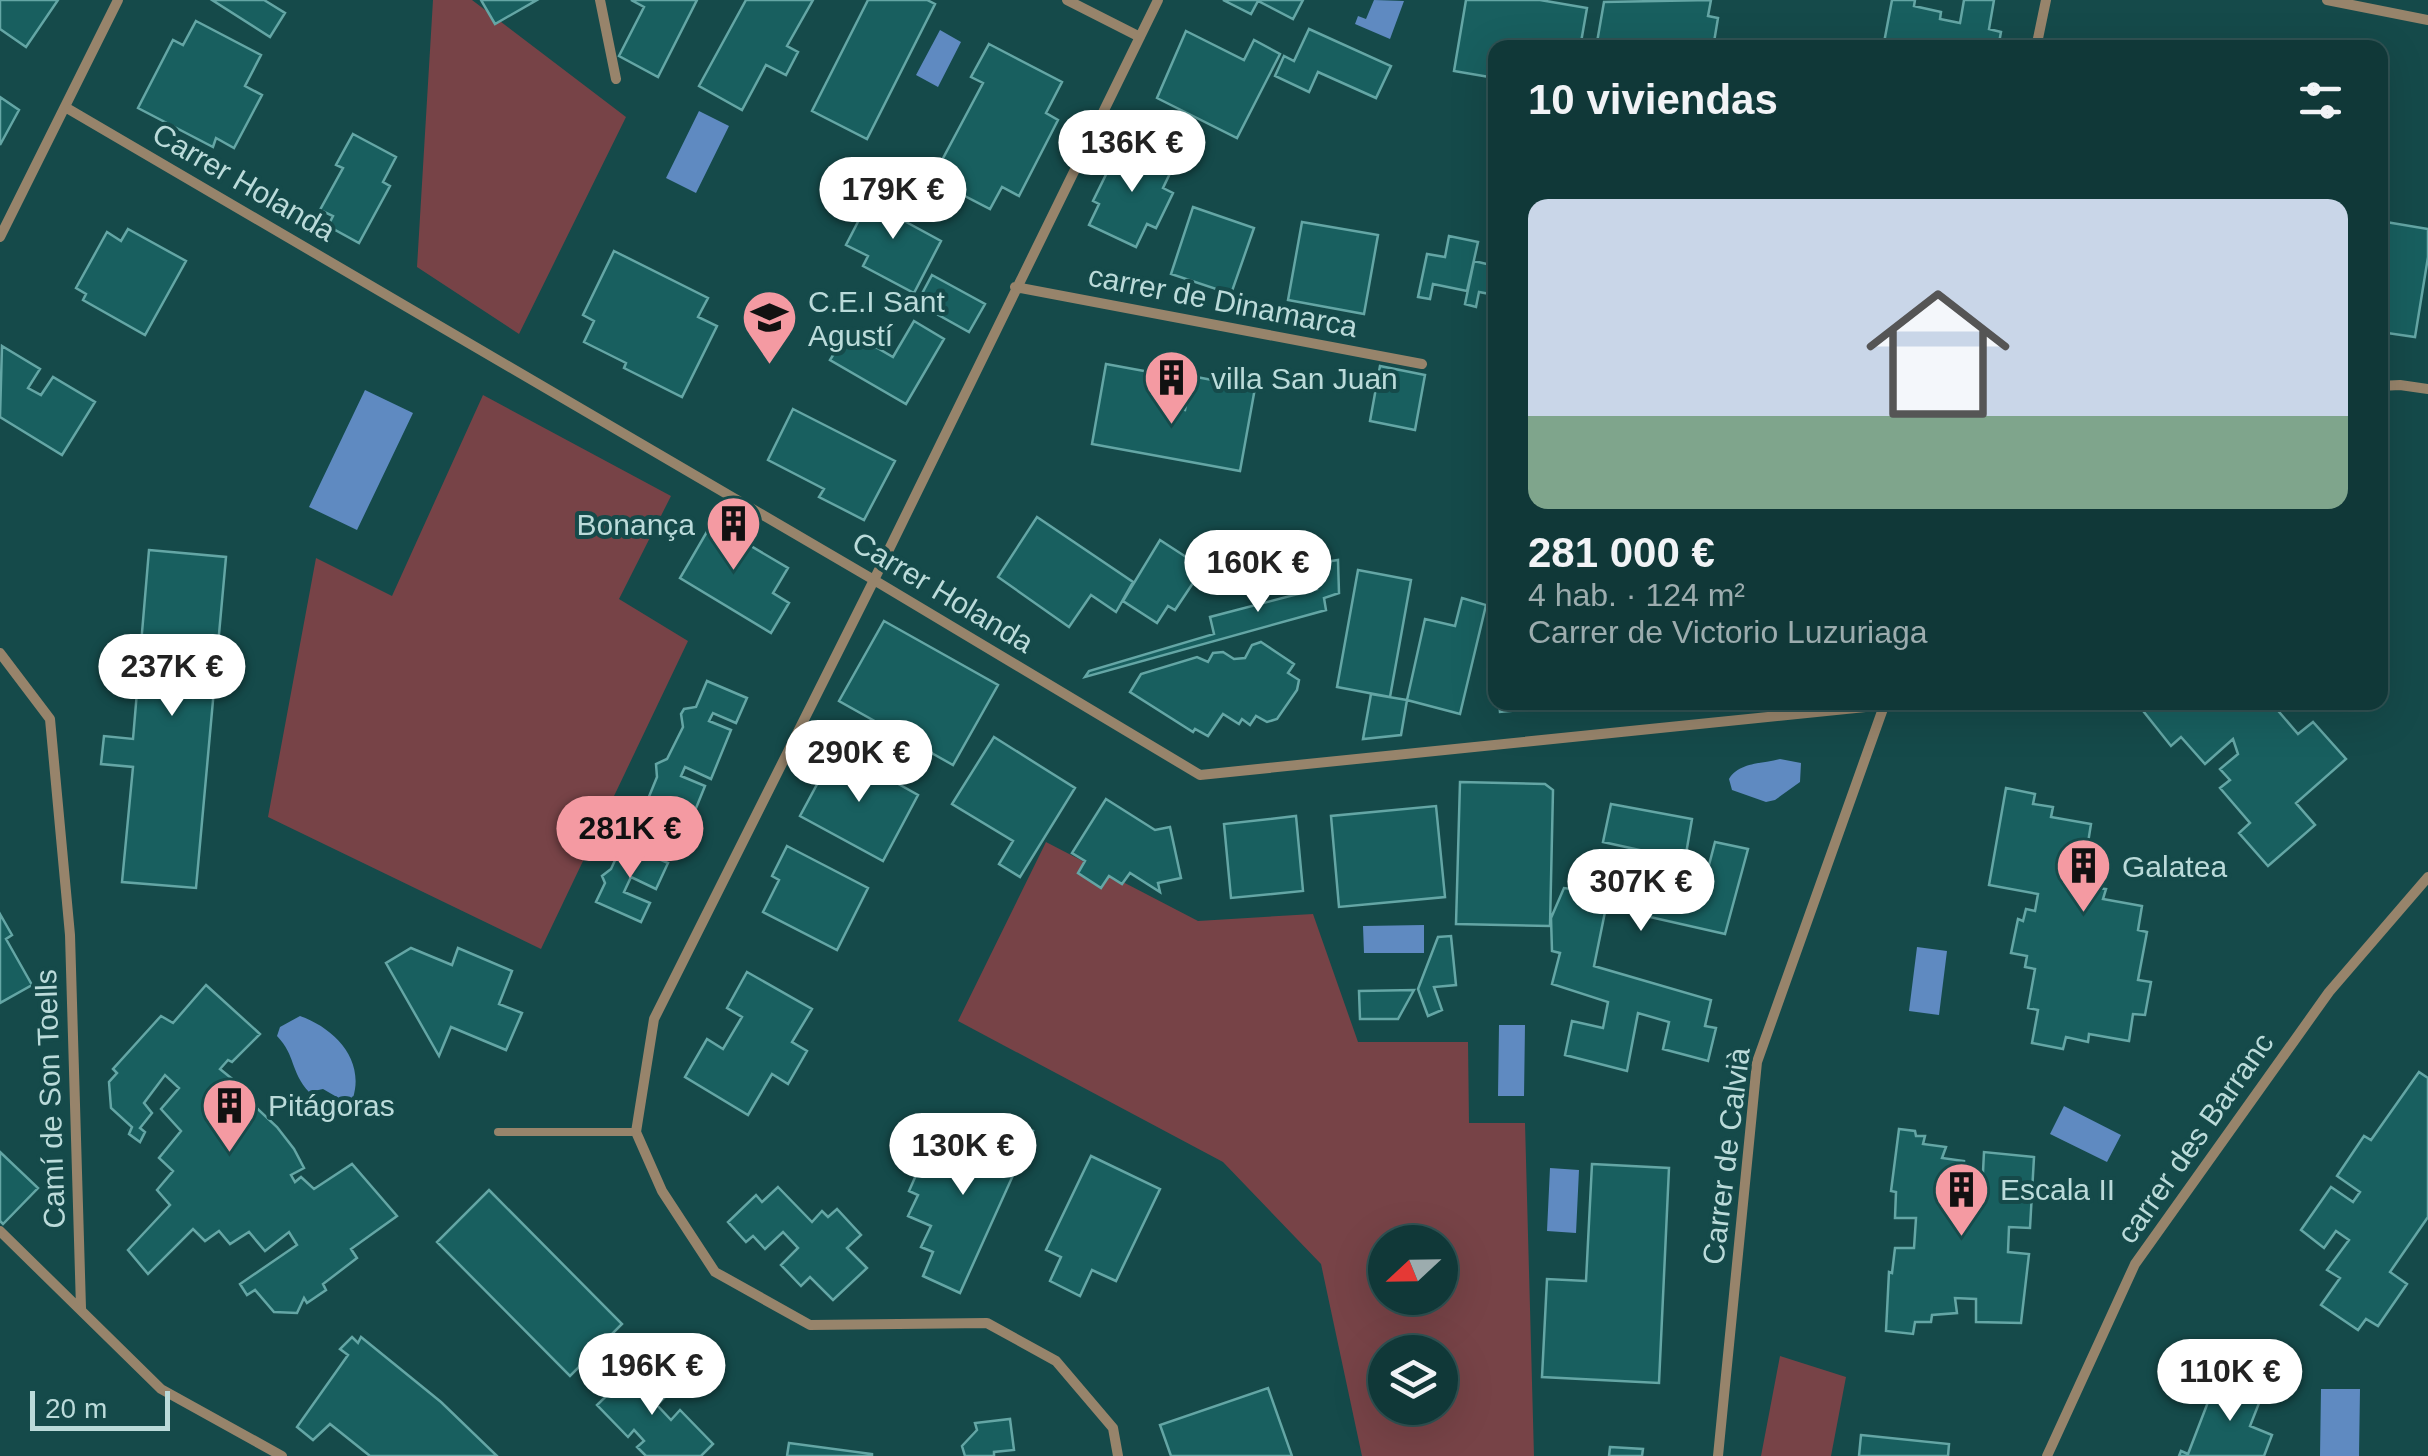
<!DOCTYPE html>
<html lang="es">
<meta charset="utf-8">
<style>
:root{--surface:#103838;--page:#1e4343;--text:#f1f3f6;--muted:#9cacae;--line:#305253;--accent:#f49aa2}
body{margin:0;font-family:Helvetica,sans-serif;background:var(--page);color:var(--text);height:100vh;display:flex;flex-direction:column;font-size:38px;white-space:nowrap}
*{box-sizing:border-box;margin:0}
p{font-size:32px;color:var(--muted)}
.icon{flex:none;width:55px;height:55px;fill:none;stroke:currentColor;stroke-width:2;stroke-linecap:round;stroke-linejoin:round}
.map{position:relative;flex:1;overflow:hidden}
.drawer{position:absolute;left:1488px;top:40px;width:900px;height:670px;display:flex;flex-direction:column;background:var(--surface);border-radius:20px;box-shadow:0 10px 40px #0002,0 0 0 2px var(--line)}
.drawer>*{flex:none}
.needle{width:65px;rotate:248deg}
.fabs{position:absolute;left:1368px;top:1225px;display:grid;gap:20px}
.fabs a{display:grid;place-items:center;width:90px;height:90px;border-radius:50%;background:var(--surface);box-shadow:0 10px 40px #0002,0 0 0 2px var(--line);font-size:50px}
.scale{position:absolute;left:30px;bottom:25px;width:140px;box-sizing:border-box;padding-left:10px;border:5px solid #bbdbda;border-top:0;font-size:28px;line-height:35px;white-space:nowrap;color:#bbdbda;-webkit-text-stroke:8px #154a4a;paint-order:stroke}
.price{position:absolute;translate:-50% -85px;padding:0 22px;border-radius:35px;background:#fff;color:#222;font-size:32px;line-height:65px;filter:drop-shadow(0 2px 5px #0008)}
.price::after{content:'';position:absolute;left:50%;top:60px;width:30px;height:22px;margin-left:-15px;background:inherit;clip-path:polygon(0 0,100% 0,50% 100%)}
.price.current{background:var(--accent);color:#111}
ul{padding:0;list-style:none}
li{display:grid;align-content:center;gap:20px;height:530px;padding:0 40px}
li+li{border-top:2px solid var(--line)}
li span{display:grid;place-items:center;height:310px;border-radius:20px;color:#555}
li>.icon{margin-inline-start:auto}
span .icon{width:180px;height:180px;fill:#fffc;stroke-width:1}
li b{font-size:42px}
h2{display:flex;justify-content:space-between;align-items:center;height:120px;padding:0 40px;font-size:42px}
.map>svg:first-child{display:block}
</style>
<div class="map">
<svg width="2428" height="1456" viewBox="0 0 2428 1456">
<rect width="100%" height="100%" fill="#154a4a"/>
<path fill="#774347" fill-rule="evenodd" d="M433 0H472L626 117 519 334 417 267Z
M483 395 671 496 619 599 688 641 541 949 268 817 316 558 392 596Z
M1046 842 1198 921 1313 914 1358 1042H1468L1469 1123H1525L1534 1456H1362L1321 1264 1223 1162 958 1021ZM1385 1242H1440V1298H1385ZM1385 1352H1440V1408H1385Z
M1780 1356 1846 1377 1831 1456H1761Z"/>
<path fill="#5f8ac1" d="M1374 0 1404 1 1390 39 1355 24 1358 16 1366 19Z
M940 30 961 42 938 87 916 75Z
M699 111 729 126 696 193 666 178Z
M365 390 413 413 357 530 309 507Z
M1780 759 1801 763 1800 782 1775 800 1766 802 1732 790 1729 779C1739 762 1762 764 1780 759Z
M1424 925V953H1364L1363 926Z
M1917 947 1947 951 1939 1015 1909 1011Z
M300 1016C334 1028 365 1059 353 1098L342 1100 323 1089 309 1092C290 1071 296 1056 277 1036L280 1027Z
M1499 1025H1525L1524 1096H1498Z
M2064 1106 2121 1135 2107 1162 2050 1134Z
M1550 1168 1579 1170 1576 1233 1547 1231Z
M2321 1389H2360L2359 1456H2320Z"/>
<path fill="#185f5f" stroke="#64a6a5" stroke-width="2.5" d="M0 0H58L26 47 0 29Z
M212 0H264L285 13 270 37Z
M481 0H537L495 24Z
M631 0H697L658 77 619 56 644 7Z
M746 0H813L787 46 798 52 786 75 766 65 742 110 699 86Z
M868 0H927L935 4 867 139 812 111Z
M1223 0H1303L1293 19 1258 1 1251 14Z
M1466 0H1540L1587 8 1580 48H1495V78L1454 71Z
M1711 0 1708 16 1718 18 1713 48H1596L1604 2Z
M1892 0H1915L1914 6 1941 12 1940 19 1960 23 1964 0H1994L1989 29 2001 32 1998 48H1883Z
M196 21 261 55 245 86 262 95 234 148 216 138 213 147 138 108 173 40 183 45Z
M1309 29 1391 66 1376 98 1318 72 1309 92 1275 76 1284 56 1294 61Z
M1186 31 1244 60 1254 40 1280 54 1237 138 1157 98Z
M989 44 1062 82 1046 113 1058 120 1019 196 1002 187 990 209 932 179 983 83 971 77Z
M0 97 19 110 0 145Z
M353 134 396 157 383 182 390 186 359 243 328 226 333 216 320 210 343 168 336 165Z
M1122 142 1173 167 1163 188 1173 193 1156 228 1147 224 1136 247 1089 225 1099 204 1093 201Z
M884 185 907 197 897 217 941 241 914 293 863 266 868 256 846 245 861 216 866 219Z
M1193 207 1254 228 1231 294 1171 274Z
M2380 221 2428 229V257L2415 337 2380 332Z
M1302 222 1378 235 1364 314 1288 300Z
M128 229 186 261 145 335 83 300 86 294 76 288 107 232 121 241Z
M1449 236 1478 242 1467 291 1433 284 1430 299 1418 297 1427 254 1445 257Z
M1495 247V295L1479 292 1476 307 1465 304 1474 261 1491 265Z
M614 251 708 298 698 317 717 326 682 397 624 368 626 363 584 342 594 321 583 315Z
M932 275 985 304 969 332 917 303Z
M914 321 944 339 906 404 830 360 848 331 893 357Z
M2 346 40 369 28 388 41 395 53 377 95 402 62 455 0 417Z
M1106 364 1166 375 1161 405 1185 410 1191 376 1255 388 1240 471 1092 444Z
M1380 366 1425 375 1415 430 1370 421Z
M793 409 895 461 864 520 819 497 824 489 768 460Z
M1037 517 1133 582 1116 612 1091 595 1069 627 998 577Z
M712 523 788 568 773 593 789 603 771 633 680 578Z
M1160 540 1203 568 1175 610 1168 606 1157 623 1123 601Z
M149 550 226 557 196 888 122 882 133 767 101 764 104 736 133 739Z
M1338 560 1339 593 1324 598 1326 610 1085 677 1089 671 1214 634 1210 617 1317 589 1311 564Z
M1358 570 1411 580 1390 697 1337 687Z
M1462 598 1486 605 1460 714 1407 700 1425 619 1455 626Z
M884 621 998 685 953 765 839 701Z
M1261 642 1294 664 1288 673 1299 680 1297 690 1277 719 1267 722 1256 716 1250 725 1242 719 1239 724 1223 714 1208 736 1195 729 1193 732 1130 692 1141 674 1197 657 1208 662 1213 653 1223 652 1234 659 1245 658 1252 645Z
M707 681 747 698 736 723 713 713 709 721 731 730 711 779 685 767 681 776 705 786 692 818 648 799 657 777 656 764 667 759 683 727 681 714 684 709 696 707Z
M1371 694 1407 700 1401 735 1363 739Z
M1499 702H1551V707L1500 712Z
M2136 702H2277L2274 706 2298 734 2313 722 2346 759 2296 803 2315 825 2268 866 2239 833 2250 823 2220 788 2230 780 2220 769 2238 754 2233 739 2205 764 2181 737 2171 746Z
M994 737 1075 788 1020 877 999 864 1013 841 952 804Z
M836 749 918 795 883 861 800 816Z
M1460 782 1545 784 1553 790 1550 926 1456 924Z
M2006 788 2035 794 2033 804 2053 807 2051 817 2091 824 2087 849 2096 851 2089 887 2106 889 2103 899 2142 906 2138 930 2147 932 2138 980 2151 982 2145 1015 2133 1014 2129 1041 2089 1034 2088 1042 2066 1037 2063 1049 2032 1043 2038 1010 2028 1008 2035 969 2025 967 2027 956 2011 953 2018 919 2023 921 2026 909 2035 911 2038 894 1989 885Z
M1106 799 1155 830 1170 827 1181 878 1158 883 1160 892 1130 873 1122 884 1109 876 1101 888 1078 873 1085 861 1072 853Z
M1611 804 1692 819 1681 883 1703 888 1715 842 1748 849 1725 934 1606 907 1594 966 1711 1000 1705 1026 1716 1028 1708 1061 1663 1049 1669 1022 1638 1013 1627 1071 1565 1055 1572 1021 1603 1028 1608 1002 1552 984 1560 953 1552 951 1551 918 1564 888 1572 889 1578 863 1639 876 1644 851 1603 842Z
M1436 806 1445 897 1339 907 1331 816Z
M1296 816 1303 891 1231 898 1224 824Z
M623 843 668 863 656 889 631 877 624 892 650 903 641 922 596 902 605 883 602 876 611 869Z
M787 846 868 888 837 950 763 912 779 880 772 876Z
M0 914 12 935 6 939 32 985 0 1003Z
M1451 936 1456 985 1434 987 1442 1010 1428 1016 1418 989 1438 937Z
M411 948 452 965 458 948 512 971 499 1004 522 1013 506 1050 451 1027 439 1056 386 963Z
M747 972 812 1009 792 1042 807 1051 788 1084 772 1074 748 1115 685 1077 707 1039 723 1049 742 1017 727 1008Z
M206 985 260 1034 232 1062 228 1060 220 1069 236 1082 233 1086 277 1127 294 1149 304 1168 291 1175 295 1182 301 1177 314 1189 352 1164 397 1216 351 1249 357 1258 323 1284 326 1290 307 1303 304 1298 297 1313 274 1312 255 1290 247 1295 240 1284 297 1245 289 1232 265 1251 249 1232 230 1244 219 1231 205 1241 193 1229 148 1274 128 1250 170 1205 157 1190 173 1171 159 1158 181 1131 161 1109 179 1088 165 1075 144 1103 152 1113 140 1128 145 1132 140 1142 129 1134 132 1127 111 1108 109 1082 117 1073 113 1069 161 1016 173 1023Z
M1414 990 1398 1019H1360L1359 991Z
M2419 1072 2428 1078V1217L2390 1272 2407 1284 2378 1326 2366 1319 2358 1330 2321 1305 2340 1278 2327 1270 2349 1240 2336 1231 2324 1248 2301 1230 2331 1187 2353 1202 2360 1192 2337 1176 2364 1136 2371 1140Z
M1006 1119 1033 1131 960 1293 923 1276 933 1252 921 1247 931 1226 908 1216 918 1195 909 1191 924 1157 931 1156 945 1124 975 1138 969 1151 987 1160Z
M1899 1129 1915 1131 1916 1136H1925L1923 1144 1946 1147 1942 1158 1964 1161V1172H1983L1984 1152 2034 1157 2030 1228 2009 1227 2008 1252 2029 1254 2021 1323 1976 1322V1299L1955 1298 1957 1313 1932 1315 1931 1322H1915L1913 1334 1886 1331 1889 1272 1892 1273 1895 1248H1914L1916 1218H1895L1896 1192 1891 1191Z
M0 1152 38 1188 3 1224 0 1221Z
M1091 1156 1160 1189 1116 1281 1092 1270 1080 1296 1050 1281 1061 1257 1046 1250Z
M1592 1164 1669 1168 1659 1383 1542 1377 1547 1279 1586 1281Z
M778 1187 812 1222 822 1211 828 1217 837 1209 861 1235 847 1248 867 1268 833 1300 810 1277 801 1286 781 1265 798 1248 783 1232 765 1249 753 1236 746 1242 728 1222 756 1195 762 1202Z
M489 1190 622 1324 570 1376 437 1242Z
M352 1337 358 1343 361 1337 441 1402 497 1456H370L330 1424 313 1440 297 1427 348 1355 340 1349Z
M639 1364 668 1394 657 1405 671 1420 680 1410 713 1444 701 1456H646L637 1447 644 1441 634 1430 628 1437 597 1405Z
M2218 1376 2263 1393 2250 1426 2272 1435 2264 1456H2179L2181 1451 2188 1454Z
M1268 1388 1292 1456H1171L1160 1425Z
M1010 1419 1014 1450 994 1452V1456H965L962 1446 977 1430 975 1423Z
M1861 1435 1949 1444 1948 1456H1859Z
M789 1443 872 1454V1456H787Z
M1610 1447 1643 1449 1642 1456H1609Z"/>
<g fill="none" stroke-linecap="round" stroke-linejoin="round">
<path stroke="#97846b" stroke-width="8" d="M498 1132H636"/>
<path stroke="#97846b" stroke-width="10" d="M600 0 616 79
M1067 0 1140 37
M2327 0 2428 20
M2036 48 2046 0
M65 107 874 580 1200 775 1885 705
M0 237 118 0
M1015 287 1422 364
M2380 386 2400 385 2428 389
M0 653 50 719 70 935 81 1308
M0 1231 161 1389 282 1456
M1118 1456 1113 1428 1056 1361 987 1323 810 1325 715 1272 662 1191 636 1132 654 1019 874 580 1158 0
M1718 1456 1757 1062 1885 703
M2047 1456 2135 1264 2329 992 2428 877"/>
</g>
<defs>
<symbol id="school-pin" viewBox="-11 -11 22 30"><path d="M0 17L-7.5 6A9.5 9.5 0 1 1 7.5 6Z" fill="#f49aa2" stroke="#154a4a"/><path d="M0-5L7-2L0 1L-7-2ZM-4 1L0 2.5L4 1V4Q0 6-4 4Z" fill="#111"/></symbol>
<symbol id="building-pin" viewBox="-11 -11 22 30"><path d="M0 17L-7.5 6A9.5 9.5 0 1 1 7.5 6Z" fill="#f49aa2" stroke="#154a4a"/><path d="M-4-6H4V6H1V3H-1V6H-4ZM-2.5-4.3h1.7v1.8h-1.7ZM.8-4.3h1.7v1.8H.8ZM-2.5-1h1.7V.8h-1.7ZM.8-1h1.7V.8H.8Z" fill="#111"/></symbol>
</defs>
<g fill-rule="evenodd">
<use href="#school-pin" x="738" y="286" width="63" height="86"/>
<use href="#building-pin" x="1140" y="346" width="63" height="86"/>
<use href="#building-pin" x="702" y="492" width="63" height="86"/>
<use href="#building-pin" x="2052" y="834" width="63" height="86"/>
<use href="#building-pin" x="198" y="1074" width="63" height="86"/>
<use href="#building-pin" x="1930" y="1158" width="63" height="86"/>
</g>
<g text-anchor="middle" dominant-baseline="central" stroke-width="8" stroke-linejoin="round" paint-order="stroke">
<g font-size="30" fill="#bbdbda" stroke="#154a4a">
<text transform="translate(244 182) rotate(30)">Carrer Holanda</text>
<text transform="translate(1223 301) rotate(11)">carrer de Dinamarca</text>
<text transform="translate(943 592) rotate(31)">Carrer Holanda</text>
<text transform="translate(50 1099) rotate(-92)">Camí de Son Toells</text>
<text transform="translate(2195 1138) rotate(-55)">carrer des Barranc</text>
<text transform="translate(1726 1156) rotate(-83)">Carrer de Calvià</text>
</g>
<g font-size="30" fill="#bbdbda" stroke="#154a4a" text-anchor="start">
<text x="808" y="301">C.E.I Sant<tspan x="808" dy="34">Agustí</tspan></text>
<text x="1211" y="378">villa San Juan</text>
<text x="695" y="524" text-anchor="end">Bonança</text>
<text x="2122" y="866">Galatea</text>
<text x="268" y="1105">Pitágoras</text>
<text x="2000" y="1189">Escala II</text>
</g>
</g>
</svg>
<div class="fabs">
<a><svg class="needle" viewBox="-14 -14 28 28"><path d="M0-13l5 13h-10z" fill="#e53935"/><path d="M0 13l5-13h-10z" fill="#9cacae"/></svg></a>
<a><svg class="icon" aria-label="layers" viewBox="0 0 24 24"><path d="M12 4l9 5-9 5-9-5zM3 14l9 5 9-5"/></svg></a>
</div>
<div class="scale">20 m</div>
<b class="price" style="left:1132px;top:195px">136K €</b>
<b class="price" style="left:893px;top:242px">179K €</b>
<b class="price" style="left:1258px;top:615px">160K €</b>
<b class="price" style="left:172px;top:719px">237K €</b>
<b class="price" style="left:859px;top:805px">290K €</b>
<b class="price current" style="left:630px;top:881px">281K €</b>
<b class="price" style="left:1641px;top:934px">307K €</b>
<b class="price" style="left:963px;top:1198px">130K €</b>
<b class="price" style="left:652px;top:1418px">196K €</b>
<b class="price" style="left:2230px;top:1424px">110K €</b>
<section class="drawer">
<h2>10 viviendas<svg class="icon" aria-label="filters" viewBox="0 0 24 24"><path d="M4 7h16M4 17h16"/><circle cx="9" cy="7" r="2"/><circle cx="15" cy="17" r="2"/></svg></h2>
<ul>
<li><span style="background:linear-gradient(#c9d6e8 70%,#7fa58c 0)"><svg class="icon" aria-label="home" viewBox="0 0 24 24"><path d="M3 11l9-7 9 7M6 9v11h12V9"/></svg></span><div><b>281 000 €</b><p>4 hab. · 124 m²</p><p>Carrer de Victorio Luzuriaga</p></div></li>
</ul>
</section>
</div>
